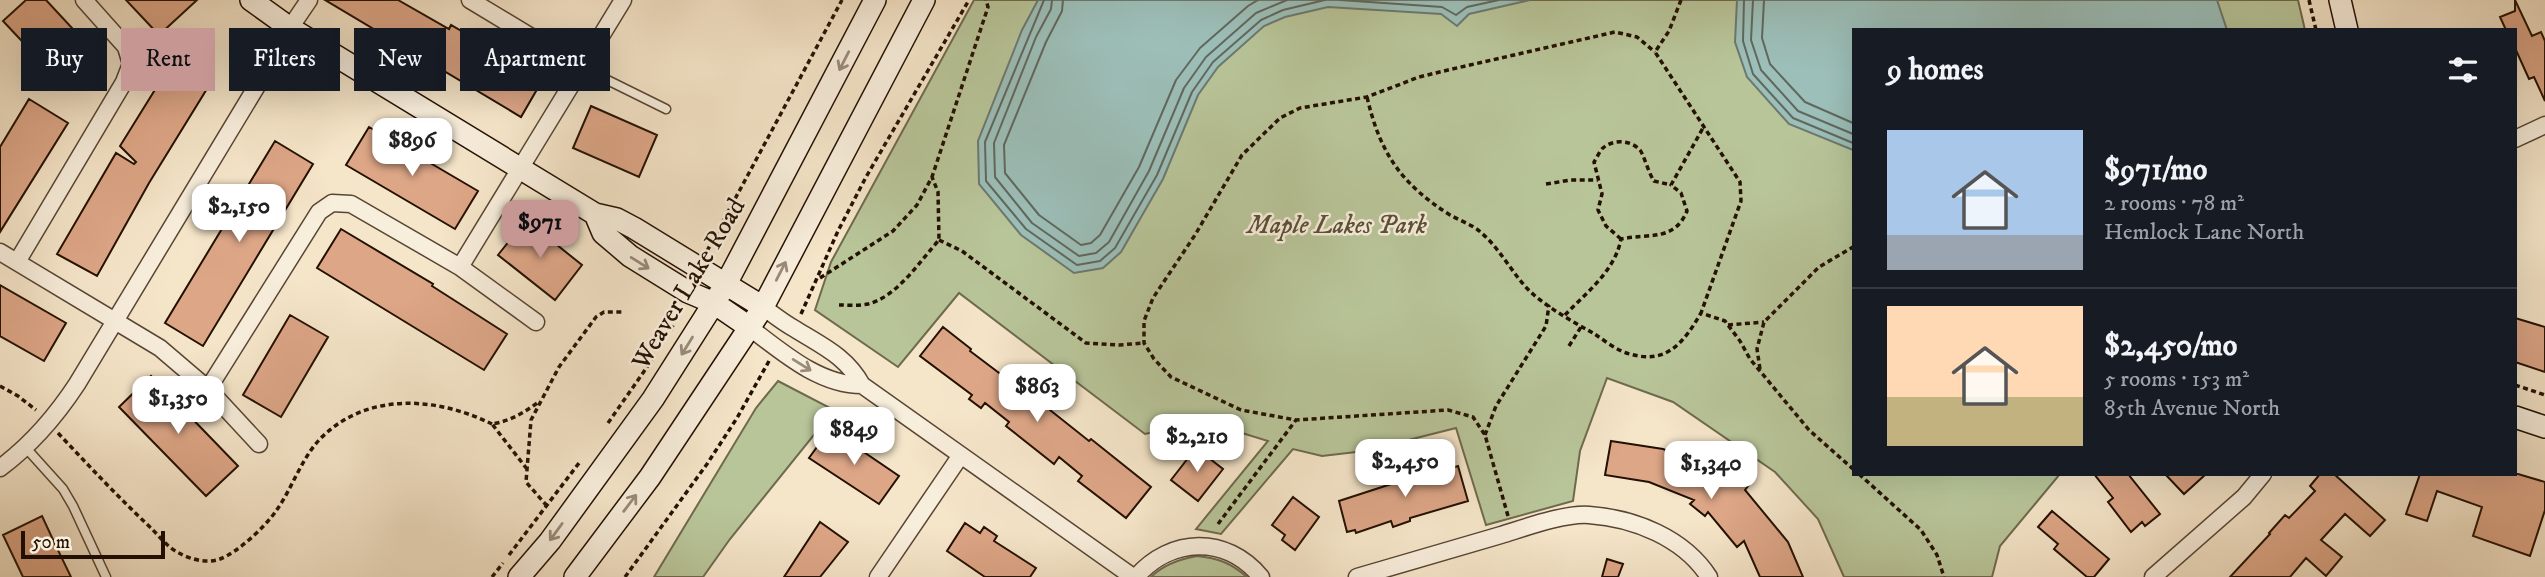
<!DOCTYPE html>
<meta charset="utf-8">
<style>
:root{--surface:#171b24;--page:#20242c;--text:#f1f3f6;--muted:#9ea1a6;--line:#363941;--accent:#c59692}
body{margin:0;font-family:"IM FELL DW Pica",serif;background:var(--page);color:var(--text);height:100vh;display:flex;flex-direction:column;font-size:26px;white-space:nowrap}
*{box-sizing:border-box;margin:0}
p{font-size:23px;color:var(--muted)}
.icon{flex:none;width:38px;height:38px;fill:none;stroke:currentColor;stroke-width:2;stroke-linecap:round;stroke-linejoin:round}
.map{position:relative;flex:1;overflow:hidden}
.drawer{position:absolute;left:1852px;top:28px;width:665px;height:448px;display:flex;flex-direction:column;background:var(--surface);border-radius:0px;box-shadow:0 7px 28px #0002}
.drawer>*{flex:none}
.guide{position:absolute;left:21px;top:28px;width:665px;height:63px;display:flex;gap:14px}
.scale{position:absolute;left:21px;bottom:18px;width:144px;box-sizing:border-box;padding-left:7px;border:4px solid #241002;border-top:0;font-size:19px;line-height:24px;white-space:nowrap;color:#241002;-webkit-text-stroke:5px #f8eedc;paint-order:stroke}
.price{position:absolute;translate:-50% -60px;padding:0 16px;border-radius:14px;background:#fff;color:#222;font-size:23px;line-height:46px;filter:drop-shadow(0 2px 4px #0008)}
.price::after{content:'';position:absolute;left:50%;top:42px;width:21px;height:16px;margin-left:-10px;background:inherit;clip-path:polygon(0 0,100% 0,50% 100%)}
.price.on{background:var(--accent);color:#111}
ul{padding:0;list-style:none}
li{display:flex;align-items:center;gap:21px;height:175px;padding:0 35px}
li+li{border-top:2px solid var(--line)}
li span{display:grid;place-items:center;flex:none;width:196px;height:140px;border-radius:0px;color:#555}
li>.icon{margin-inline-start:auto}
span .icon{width:84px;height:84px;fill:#fffc;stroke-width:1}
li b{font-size:30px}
h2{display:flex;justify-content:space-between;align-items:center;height:84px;padding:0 35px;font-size:30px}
.chip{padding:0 24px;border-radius:0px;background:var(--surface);box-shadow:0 7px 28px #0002;font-size:24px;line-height:63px}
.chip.on{background:var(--accent);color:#111}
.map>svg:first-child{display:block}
</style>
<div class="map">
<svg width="2545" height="577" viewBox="0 0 2545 577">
<rect width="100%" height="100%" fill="#f5e5c9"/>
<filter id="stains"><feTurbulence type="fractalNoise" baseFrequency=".00286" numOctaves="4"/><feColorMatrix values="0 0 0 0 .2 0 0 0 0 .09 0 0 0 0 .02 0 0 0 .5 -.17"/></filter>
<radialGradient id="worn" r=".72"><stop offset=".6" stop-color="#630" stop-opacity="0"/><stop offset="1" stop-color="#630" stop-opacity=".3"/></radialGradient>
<path fill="#b8c599" stroke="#6e6a4e" stroke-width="2" d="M974 0H2298L2305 30H1853V474H2060L2000 546 1992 577H1844L1818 519 1775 472 1673 402 1607 378 1580 451 1573 501 1486 525 1456 428 1365 451 1322 456 1293 449 1221 534 1196 529 1268 441 1203 421 1145 434 959 293 898 367 815 310 831 262Z
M778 381 834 410 730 539 703 577H654L756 408Z
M1197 556C1218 558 1231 563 1247 577H1151C1164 564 1180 559 1197 556Z"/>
<path fill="#9cbfb9" stroke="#6c7970" stroke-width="2" d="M1038 0H1530L1469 14 1457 26 1441 14 1328 7 1285 17 1264 26 1218 67 1198 95 1163 179 1121 252 1103 268 1074 273 1021 235 979 184 978 141 1022 30Z
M1737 0H2217L2227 30H1853V150L1789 124 1747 77 1735 42Z"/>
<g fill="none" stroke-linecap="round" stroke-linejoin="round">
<path stroke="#60685e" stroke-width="2" d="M1044 0 985 142 986 181 1026 229 1077 265 1100 261 1115 248 1157 175 1192 92 1213 62 1261 20 1283 10 1325 0
M1052 0 1051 9 1036 37 994 143 995 177 1032 223 1079 256 1096 253 1109 242 1149 171 1184 88 1206 57 1256 13 1287 0
M1063 0 1062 11 1046 42 1004 145 1005 173 1039 215 1081 245 1091 243 1100 235 1139 167 1176 80 1200 48 1248 6 1258 0
M1340 0 1442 7 1456 15 1467 7 1499 0
M1744 0 1743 41 1753 74 1793 118 1853 143
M1753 0 1751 40 1761 70 1798 111 1853 134
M1764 0 1762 38 1770 64 1805 102 1853 123"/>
</g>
<path fill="#dda687" stroke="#241002" stroke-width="2" d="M26 0H46L98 56 65 87 3 21Z
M126 0H197L159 35Z
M325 0H398L449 29 451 25 543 79 521 117Z
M2515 0 2532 36 2541 32 2545 41V101L2534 77 2529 79 2515 48V30H2506L2500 17 2515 11Z
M176 56 213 79 149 183 97 276 57 254 116 153 134 164 136 162 120 146Z
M29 99 68 123 0 232V147Z
M591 106 657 135 639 177 573 148Z
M369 127 478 191 455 229 346 165Z
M275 141 313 164 203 346 165 323Z
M526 220 582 265 555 300 498 255Z
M341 229 433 284 432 286 507 334 484 370 317 268Z
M0 285 66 323 44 361 0 336Z
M290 315 328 337 281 417 243 395Z
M2515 318 2545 327V372L2515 362Z
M943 327 971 349 970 351 1015 385 1016 383 1089 441 1091 439 1151 487 1126 518 1078 481 1082 476 1059 457 1054 464 1006 426 1009 422 985 403 981 408 969 399 972 395 920 356Z
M151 376 238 466 206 496 119 407Z
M830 429 899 476 879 504 809 458Z
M1611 441 1663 449 1717 471 1727 459 1753 480 1745 490 1788 542 1803 577H1760L1744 541 1737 547 1708 512 1705 516 1690 504 1694 500 1649 482 1605 475Z
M1196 448 1223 469 1198 501 1171 480Z
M1439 460 1442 471 1458 466 1468 501 1410 518V521L1393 527 1391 521 1356 533 1355 530 1347 532 1339 501 1425 473 1423 465Z
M2094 474H2128L2160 514 2145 526 2142 522 2131 532 2108 502 2113 498Z
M2165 474H2206L2184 494Z
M2320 474H2334L2385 520 2370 536 2345 514 2321 540 2342 557 2326 576 2306 558 2290 577H2230L2270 534 2269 533 2285 515 2289 518 2315 491 2310 486Z
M2420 474H2518L2545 482V510L2530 556 2473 536 2482 507 2437 491 2427 521 2406 514Z
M1293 497 1319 517 1295 550 1282 540 1285 535 1272 525Z
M2052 511 2109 559 2094 577H2087L2054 549 2058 544 2038 527Z
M42 516 55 544 71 577H23L3 535Z
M820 522 848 542 820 577H784Z
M965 523 980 533 984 527 997 536 994 541 1036 568 1030 577H985L947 551Z
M1607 559 1623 564 1618 577H1602Z"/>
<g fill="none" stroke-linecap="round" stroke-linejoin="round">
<defs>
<path id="lane" d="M581 67 666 109
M26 448 63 489 73 506 106 577"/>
<path id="street" d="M470 0 581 67
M2515 139 2545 125
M0 252 160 348 208 389 259 444
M17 262 124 82 131 64 126 47 84 0
M460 267 623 0
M763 307C774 315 784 323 795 329 822 346 846 356 862 385L1133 577
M749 327C782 352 819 385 862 385
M208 389 319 212 332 203 351 204 460 267 536 322
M0 468C31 445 56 416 77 384L278 51 290 28 309 0
M878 577 961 455
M1136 577C1171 537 1226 535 1261 577
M1357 577C1405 563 1453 549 1501 535 1524 528 1565 513 1589 515 1634 518 1684 538 1709 577
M2153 577 2244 497 2263 474"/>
<path id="secondary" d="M251 0 290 28 595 214 617 219 634 228 763 307
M2340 0 2347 30
M595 214 603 233 630 256 688 292 714 303 749 327
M2515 417 2545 427
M519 577 550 541 653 399 726 284 875 0
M575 577 650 477 763 307 924 0"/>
</defs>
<use href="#lane" stroke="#584534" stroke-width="11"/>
<use href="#street" stroke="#584534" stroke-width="19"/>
<use href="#secondary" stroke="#241002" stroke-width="24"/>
<path stroke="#241002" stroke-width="3.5" stroke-dasharray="5 3.5" stroke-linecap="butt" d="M1681 0 1669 31 1655 52 1740 182 1741 201 1701 313 1725 321 1740 341 1750 359 1809 430 1853 469
M2309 0 2316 30
M1367 97C1380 153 1401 184 1450 215 1459 220 1470 224 1478 230 1501 248 1514 278 1534 295 1552 310 1573 322 1593 333 1604 340 1617 351 1630 354 1667 365 1684 342 1701 313
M1546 184 1571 180H1598
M1621 239 1606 226 1598 210 1602 194 1594 162C1597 158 1600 150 1603 148 1613 139 1631 140 1640 150 1644 155 1648 172 1654 181L1671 185
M939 240 962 251 1086 343 1119 345 1144 343
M707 251 842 0
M820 278 893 231 917 205 932 177 988 7 986 0
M839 305C848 305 859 306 868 304 897 297 920 261 939 240L938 192 932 177
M801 314 838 231 866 177 969 0
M1565 315C1586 293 1615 271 1621 239 1649 233 1674 242 1687 211L1681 193 1671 185 1703 128
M1728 325 1764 322
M671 330 680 308
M1569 346 1581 327
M1760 369 1757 349 1764 322 1819 267 1853 247
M2515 385 2545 395
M0 386 18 396 36 410
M608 423 652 360
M58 433C89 466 119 498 151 528 159 536 168 548 179 553 190 559 207 564 220 559 237 553 265 527 276 511 292 489 301 459 320 439 367 391 437 397 492 424
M1485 435 1496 406 1546 326 1549 305
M527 469 492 424C511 421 525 412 540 401
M1859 474 1921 530 1937 555 1944 577
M547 506 526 482 531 420 559 367 596 317 604 312H623
M1508 516 1485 435 1473 417 1448 410 1296 420 1241 410 1171 377 1154 359 1144 343V321L1153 298 1195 235 1242 155 1280 118 1300 108 1367 97 1419 77 1448 70 1615 32 1637 37 1655 52
M1218 524 1296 420
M509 555 579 463
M492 577 503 563
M625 577 707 464 737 418 769 361"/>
<use href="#lane" stroke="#f8eedc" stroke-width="8"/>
<use href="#street" stroke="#f8eedc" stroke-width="16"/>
<use href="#secondary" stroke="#f8eedc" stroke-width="21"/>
</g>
<defs><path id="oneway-shaft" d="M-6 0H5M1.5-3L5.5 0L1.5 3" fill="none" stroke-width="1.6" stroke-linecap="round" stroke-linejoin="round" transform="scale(1.75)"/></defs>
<g stroke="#998a7a">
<use href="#oneway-shaft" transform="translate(844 61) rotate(117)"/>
<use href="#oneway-shaft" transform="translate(640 263) rotate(32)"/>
<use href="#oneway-shaft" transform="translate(781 271) rotate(-63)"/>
<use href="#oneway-shaft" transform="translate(687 346) rotate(122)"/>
<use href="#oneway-shaft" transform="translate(802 365) rotate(32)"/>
<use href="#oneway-shaft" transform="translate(630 503) rotate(-53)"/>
<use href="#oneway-shaft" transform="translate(556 532) rotate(126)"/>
</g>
<g text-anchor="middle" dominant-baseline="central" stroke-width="5" stroke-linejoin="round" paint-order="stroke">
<g font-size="26" font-style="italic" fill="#584f37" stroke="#f8eedc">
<text x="1337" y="225">Maple Lakes Park</text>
</g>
<g font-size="26" fill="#241002" stroke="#f8eedc">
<text transform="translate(689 284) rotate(-59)">Weaver Lake Road</text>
</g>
</g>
<rect width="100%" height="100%" filter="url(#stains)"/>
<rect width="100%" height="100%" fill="url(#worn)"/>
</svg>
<div class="scale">50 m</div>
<b class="price" style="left:412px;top:178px">$896</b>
<b class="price" style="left:239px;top:244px">$2,150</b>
<b class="price on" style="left:540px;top:260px">$971</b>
<b class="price" style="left:1037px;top:424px">$863</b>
<b class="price" style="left:178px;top:436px">$1,350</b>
<b class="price" style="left:854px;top:467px">$849</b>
<b class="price" style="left:1197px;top:474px">$2,210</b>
<b class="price" style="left:1405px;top:499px">$2,450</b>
<b class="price" style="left:1711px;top:501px">$1,340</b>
<div class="guide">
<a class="chip">Buy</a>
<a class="chip on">Rent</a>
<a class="chip">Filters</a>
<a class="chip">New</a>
<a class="chip">Apartment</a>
</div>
<section class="drawer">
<h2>9 homes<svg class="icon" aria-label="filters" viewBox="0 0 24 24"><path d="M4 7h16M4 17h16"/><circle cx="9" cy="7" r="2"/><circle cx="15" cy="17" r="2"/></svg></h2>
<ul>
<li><span style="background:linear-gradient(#a9c7e8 75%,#9aa5b1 0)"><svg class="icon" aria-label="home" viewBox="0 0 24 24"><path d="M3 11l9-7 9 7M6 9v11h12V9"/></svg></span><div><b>$971/mo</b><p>2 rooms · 78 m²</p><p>Hemlock Lane North</p></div></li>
<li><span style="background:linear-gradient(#ffd9b3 65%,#c2b280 0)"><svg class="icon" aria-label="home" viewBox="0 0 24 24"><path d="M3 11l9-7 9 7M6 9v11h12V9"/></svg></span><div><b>$2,450/mo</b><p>5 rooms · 153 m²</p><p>85th Avenue North</p></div></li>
</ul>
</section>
</div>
